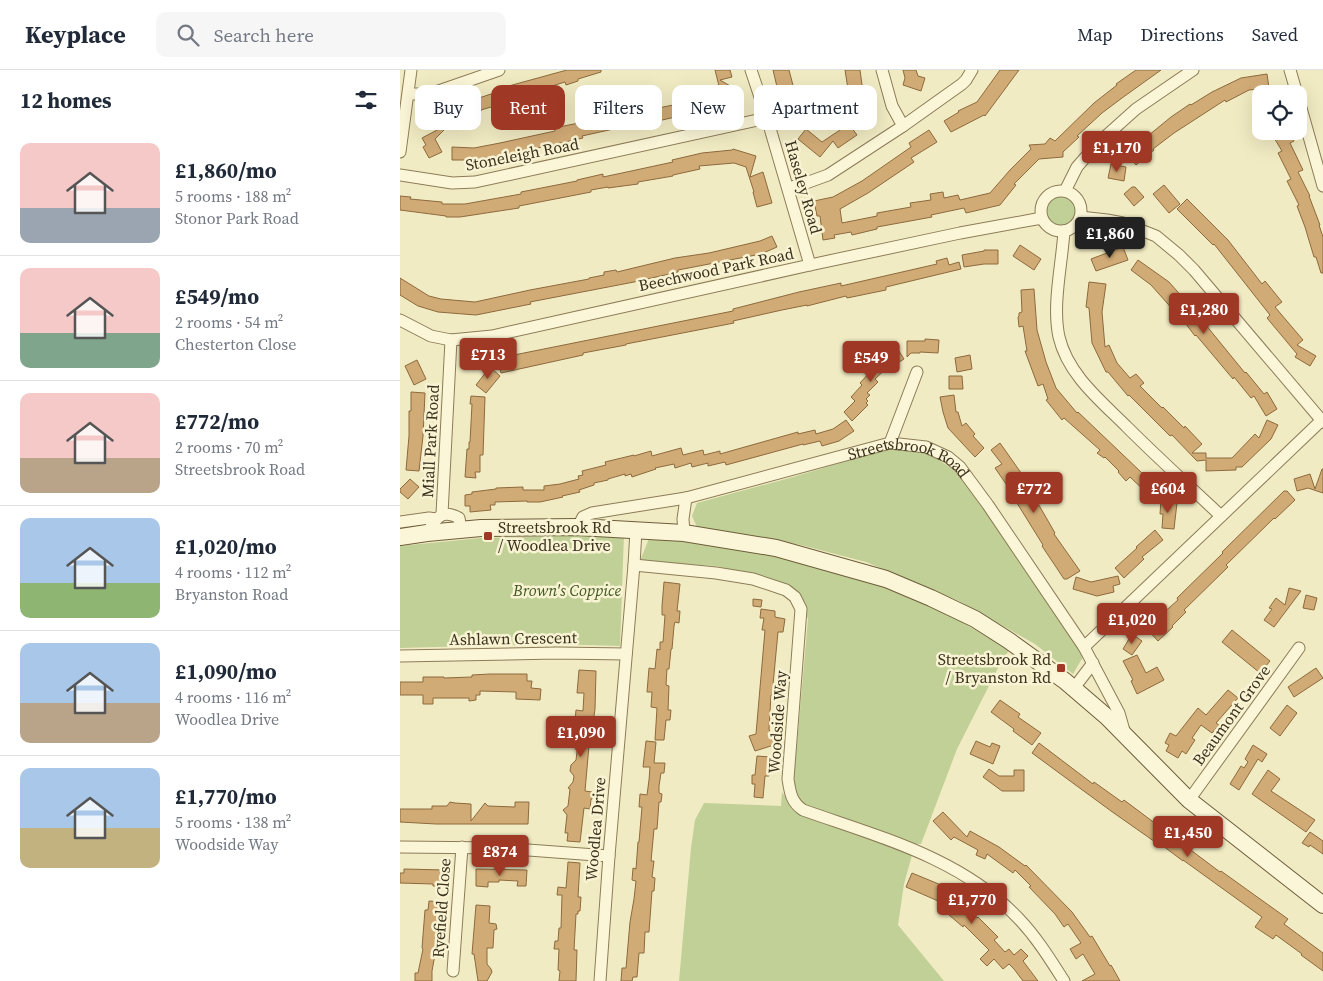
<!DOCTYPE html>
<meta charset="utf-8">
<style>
:root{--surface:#fff;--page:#f6f6f7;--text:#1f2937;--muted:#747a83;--line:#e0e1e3;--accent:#9f3824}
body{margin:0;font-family:"Source Serif 4",serif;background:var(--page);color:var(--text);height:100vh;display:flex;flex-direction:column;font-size:19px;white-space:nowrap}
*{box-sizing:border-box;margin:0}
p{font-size:16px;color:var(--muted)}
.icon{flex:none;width:28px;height:28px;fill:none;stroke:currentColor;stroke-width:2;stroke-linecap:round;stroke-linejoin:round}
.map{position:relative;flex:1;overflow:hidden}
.panel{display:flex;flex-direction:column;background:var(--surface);width:400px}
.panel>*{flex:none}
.banner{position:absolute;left:15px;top:15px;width:475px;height:45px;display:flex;gap:10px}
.buttons{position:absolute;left:852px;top:15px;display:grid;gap:10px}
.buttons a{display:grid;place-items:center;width:55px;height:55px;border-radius:10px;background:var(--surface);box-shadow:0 5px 20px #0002;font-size:25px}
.price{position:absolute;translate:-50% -42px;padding:0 11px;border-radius:5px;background:var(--accent);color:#fff;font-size:16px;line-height:32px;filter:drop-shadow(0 1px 2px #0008)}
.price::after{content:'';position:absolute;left:50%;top:30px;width:15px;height:11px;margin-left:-8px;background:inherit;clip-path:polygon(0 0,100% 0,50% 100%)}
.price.current{background:#222;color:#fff}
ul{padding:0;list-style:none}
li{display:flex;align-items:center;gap:15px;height:125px;padding:0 20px}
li+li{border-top:1px solid var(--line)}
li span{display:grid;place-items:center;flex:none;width:140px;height:100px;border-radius:10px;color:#555}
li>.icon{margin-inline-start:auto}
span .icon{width:60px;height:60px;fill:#fffc;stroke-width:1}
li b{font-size:21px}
h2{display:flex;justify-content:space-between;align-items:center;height:60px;padding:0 20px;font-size:21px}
.tag{padding:0 18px;border-radius:10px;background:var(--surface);box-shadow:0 5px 20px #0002;font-size:18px;line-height:45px}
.tag.current{background:var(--accent);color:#fff}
header{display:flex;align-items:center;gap:30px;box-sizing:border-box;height:70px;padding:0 25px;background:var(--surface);border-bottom:1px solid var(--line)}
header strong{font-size:24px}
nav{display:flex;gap:28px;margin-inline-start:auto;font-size:18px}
.search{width:350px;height:45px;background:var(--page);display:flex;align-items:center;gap:12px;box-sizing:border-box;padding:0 18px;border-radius:10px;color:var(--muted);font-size:19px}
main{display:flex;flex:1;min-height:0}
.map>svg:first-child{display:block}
</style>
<header>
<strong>Keyplace</strong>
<div class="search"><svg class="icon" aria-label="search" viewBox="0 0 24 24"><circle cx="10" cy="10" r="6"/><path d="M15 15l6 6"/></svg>Search here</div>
<nav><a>Map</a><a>Directions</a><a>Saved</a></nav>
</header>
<main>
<section class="panel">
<h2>12 homes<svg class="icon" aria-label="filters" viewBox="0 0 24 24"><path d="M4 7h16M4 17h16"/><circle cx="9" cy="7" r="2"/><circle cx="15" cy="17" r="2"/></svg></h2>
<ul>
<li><span style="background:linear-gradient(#f6c9c9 65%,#9aa5b1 0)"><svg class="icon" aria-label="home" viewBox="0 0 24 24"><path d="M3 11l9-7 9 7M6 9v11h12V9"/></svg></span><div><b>£1,860/mo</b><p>5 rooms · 188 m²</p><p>Stonor Park Road</p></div></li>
<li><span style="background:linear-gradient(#f6c9c9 65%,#7fa58c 0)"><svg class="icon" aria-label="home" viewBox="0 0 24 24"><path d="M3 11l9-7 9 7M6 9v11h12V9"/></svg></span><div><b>£549/mo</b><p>2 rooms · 54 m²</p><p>Chesterton Close</p></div></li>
<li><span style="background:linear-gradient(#f6c9c9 65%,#b9a48a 0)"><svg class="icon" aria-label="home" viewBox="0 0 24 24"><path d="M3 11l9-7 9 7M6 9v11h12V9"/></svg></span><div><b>£772/mo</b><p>2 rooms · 70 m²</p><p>Streetsbrook Road</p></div></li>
<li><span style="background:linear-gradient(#a9c7e8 65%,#8fb573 0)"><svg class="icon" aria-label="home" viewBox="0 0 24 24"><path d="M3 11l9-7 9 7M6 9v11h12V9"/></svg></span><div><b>£1,020/mo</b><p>4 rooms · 112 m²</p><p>Bryanston Road</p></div></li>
<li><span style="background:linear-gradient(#a9c7e8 60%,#b9a48a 0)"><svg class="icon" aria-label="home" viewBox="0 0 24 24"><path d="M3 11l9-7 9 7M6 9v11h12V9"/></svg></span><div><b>£1,090/mo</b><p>4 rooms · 116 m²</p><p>Woodlea Drive</p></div></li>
<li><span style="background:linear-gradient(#a9c7e8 60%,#c2b280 0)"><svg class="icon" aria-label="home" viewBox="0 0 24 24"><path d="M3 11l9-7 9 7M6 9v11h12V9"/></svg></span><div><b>£1,770/mo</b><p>5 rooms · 138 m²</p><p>Woodside Way</p></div></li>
</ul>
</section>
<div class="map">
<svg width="923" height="911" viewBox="0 0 923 911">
<rect width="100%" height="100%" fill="#f1ebc3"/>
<path fill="#c0d096" d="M644 140a16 16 0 1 1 32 0a16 16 0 1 1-32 0Z
M491 378C500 379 510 379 518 381 535 385 553 399 566 410L681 580 683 587 673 604 635 574 559 531 466 492 401 475 297 457 292 446 297 433 393 407Z
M224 464 220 576 152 574 0 578V476L81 468Z
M250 466 390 487 474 512 548 544 609 580 597 600 557 679 521 774H514L402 734 393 719 408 549 398 525 381 512 317 496 240 491Z
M382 722 391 735 399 742 512 785 504 814 498 855 544 911H279L291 778 295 750 304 733 381 736Z"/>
<path fill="#d1ab76" stroke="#8d6a3d" d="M167 0H201V2L178 9V11L166 15 165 12 107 30 108 32 81 40V41L53 51 35 69 42 82 29 88 23 77 26 75 22 68 41 58 34 50 43 40 106 19 105 17Z
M315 0H330L332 7 320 10 337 20 324 40 319 37 236 56V54L182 66 183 68 101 86 74 90H52V77L74 78 100 73 155 61 154 58 228 43 229 44 283 33 282 28 290 27 291 32 316 27 320 20Z
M373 0H389L400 42 403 41 406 54 392 57 388 41 383 42Z
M445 0H460L463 22H468L471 40 464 56 451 51 457 38 453 18 448 19Z
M503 0H516L518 6 525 8 521 21 503 15 505 8Z
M600 0H619L585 46 584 45 551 62 544 51 559 42 558 41 577 32Z
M736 0H761L722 28 702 43 677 66 679 67 663 82V87L639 89 614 114 616 115 600 135 566 143 564 138 531 145 532 147 477 157V159L452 165 451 162 434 165 435 168 423 170 420 146H417L414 131 433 127 462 111 511 77 509 73 529 60 537 72 511 88 514 92 468 123 440 139 442 153 477 146V143L511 137 510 133 531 130 530 124 543 122 544 128 558 125 560 130 590 123 610 100 631 79 629 75 645 74 650 68 655 71 694 33 717 15 716 14Z
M867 4 869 18 849 20 826 32 825 30 774 63 753 79 754 80 736 95 729 86V83L749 65 771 47 790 34 791 35 812 22 841 8Z
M449 54 457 65 438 78 433 71 420 87 398 69 406 59 422 72Z
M870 61H888L894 71 890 73 903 100 898 102 910 126H909L920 155H919L923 167V203H921L916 187H914L905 157 897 136 899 135 887 111 891 109 878 83 882 81Z
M333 79 356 86 350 107 363 102 372 133 357 137 353 122H354L346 97 334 93 299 96 300 99 273 105V106L238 112V114L208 118V117L191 120V122L119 136V138L86 143 60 147H46V146L0 140V126L11 127 10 129 42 132V134H65L121 124V122L177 111V110L203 104V107L222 103 273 92 272 90 302 83 332 80Z
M711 94 726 97 724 111 708 108Z
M764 115 780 134 769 143 753 124Z
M732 117H735L744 127 734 136 724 124Z
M787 129 828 170 862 214 865 211 882 232 875 237 903 270 897 275 916 286 910 296 895 287 897 284 867 248 870 245 814 174 813 175 777 139Z
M372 166 377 177 361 184 278 200V202L234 212 130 232 131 234 76 245 38 242 18 236 0 225V208L29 226 41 229 75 232 130 220 189 209V208L204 205V202L216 200 217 202 275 188 309 183 360 171Z
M620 175 641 189 634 200 613 186Z
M723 177 728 190 696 201 691 189Z
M584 180H598V194H584L564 197 562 185 584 181Z
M547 188 549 195 559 192 561 199 486 217V220L447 228 446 226 407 236V235L382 240 333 251 334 253 226 274V275L183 283V285L101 303 98 291 114 286V285L333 241V239L399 222 441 213V216L537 194 536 191Z
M738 190 769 212 792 238 845 303 846 302 864 324 867 322 877 339 866 346 854 326 851 328 834 307 833 309 796 265 795 266 776 241 775 242 751 215 731 200Z
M689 212 706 214 702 242 705 277 709 275 717 293 730 308 736 304 744 313 740 316 762 338 763 337 784 358 785 356 802 374 792 383H806V388H832L855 364 859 368 867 350 878 355 871 369 842 397H836V400L806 401V390L797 391 772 365 770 366 729 325 728 326 708 302H706L692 273 689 238 686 237Z
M634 219 637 260 646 292 656 318 677 343 678 342 742 403 743 402 760 418 751 427 730 407 726 411 718 402 719 401 705 387 704 388 697 383 700 380 664 348 662 350 646 330 648 329 643 314 638 316 625 281H627L623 256 619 257 618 247 619 246V243L622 242 621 220Z
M525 269 539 270 538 283 520 282V283H511L507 287V271H525Z
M497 278 504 289 493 296 491 294 475 309 478 312 467 323 470 325 466 329 468 331 466 333 468 335 452 351 444 342 455 331 451 327 462 315 460 313 471 301 468 298 478 289 479 290Z
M570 285 572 299 557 302 555 288Z
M17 290 26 309 14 315 5 296Z
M90 297 100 306 86 323 76 315Z
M549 306H562L563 319H549Z
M11 322 25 323 23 366 19 401 6 400 9 366V341H11Z
M554 325 556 342H558L562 356 566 353 575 364 573 366 584 378 575 387 548 358 543 342 540 327Z
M71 326 85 327 83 385H80V402H75L76 408 65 407 67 379H69V372H70L72 334H70Z
M446 350 454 361 439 371 422 376 420 371 403 375V374L326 395 325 392 308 396V393L292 397 291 393 275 398 274 394 255 398 256 399 232 407 231 404 225 406V404L208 409V410L194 413V415L179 420 180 422 162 426 163 427 140 432H127V431L95 432V435H90L91 440 70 442V436H65V425L72 424V422L96 419V418L123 417V420H144V416L160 414 179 409 178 406 183 405 182 401 206 395 205 392 234 385V386L251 381 252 386 281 378 283 385 303 380 304 385 320 381V384L398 362V364L415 360 416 364 433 359Z
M600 373 626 410 624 412 640 437 655 463 654 464 680 501 667 509H664L642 476 643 475 612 425 613 424 595 398 602 394 591 380Z
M922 399H923V423L908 418 897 421 894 409 910 404 915 419Z
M10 409 19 417 8 429 0 422V419Z
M884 421H887L895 430 875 449 874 448 826 495 828 497 784 540 786 542 772 556 773 557 758 571 746 558 778 530 777 528 823 483 822 482Z
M761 431 777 433 774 459 762 458 763 444H760Z
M755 460 763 470 742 487 744 489 724 508 715 498 737 478 736 477Z
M718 506 720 514 713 516 714 522 697 526 673 519 676 507 691 512Z
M264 512 280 514 277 541H280L279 553 275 552 274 556 272 579H271L269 599H267L266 615 269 616 268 640H271L270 650H266L264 670H255L257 638 251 637 252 622H247L249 598 255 599 257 579 260 580V572H263L265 545H262V536Z
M889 518 901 521 874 557 864 550 872 539 869 538 876 528 885 535Z
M906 525 917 528 914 540 903 538Z
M353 529 362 530 361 537 353 536Z
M361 539 375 541V547L385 549 383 562H378L372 625H371L369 659 374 675 355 681 349 666 356 664 365 560H362L364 548H360Z
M832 560 870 591 860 603 822 572Z
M732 564 742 571 732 585 723 579Z
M737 585 746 603 757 597 764 610 737 624 731 611 733 610 723 591Z
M916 598 923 608 894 627 888 617Z
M179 600 196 601 195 639 193 653H191L185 721 192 722V729H191L190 739 184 738 180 772 167 771 168 763H165L167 745 163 740 168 736 170 719 168 718 173 712 174 706 170 701 171 695 176 690 178 674V651H175L176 640 183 641 184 623H177Z
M90 604H127V611H132L131 618 141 619 140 630 116 629V622L80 621V625H76V630L69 631V628H33V634H23V625H0V612H23V607H44V608L72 607V605Z
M828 620 838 628 816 653 819 655 812 663 801 655 792 668 795 670 786 684 782 681 778 688 766 681 769 675 765 673 770 663 776 666 798 638 806 645Z
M600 630 620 644 618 647 641 663 632 675 613 661 614 659 591 642Z
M887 635 897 643 880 666 870 658Z
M246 671 256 672 254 693H265L264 703H261L259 716V723L262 724 261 732H259L257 759H254L251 791H254L252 807 255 808 254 821H252L249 862H245L244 883H239L237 907H233L232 911H221L222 898H226L230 852 234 829 236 811 232 810 233 798 236 799 238 772H239L242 737H239L240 724 247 725 249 710 250 697H243Z
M576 671 590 677 592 673 600 676 593 694 570 684Z
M639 673 693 714 694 712 722 732 724 730 820 802 821 801 888 849 884 854 923 883V901L901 885 902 884 876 865 873 869 855 857 862 847 783 790V791L759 773 758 774 711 741 632 683Z
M853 675 867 684 862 692 858 689 839 720 830 714 841 696 844 698 848 692 845 689Z
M357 686 370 687 369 706H365L363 728 354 727 355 714H352V705H355Z
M589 699 599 706H614V700H624V721H602L583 707Z
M868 700 880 709 871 721 915 750 906 762 852 724Z
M50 732 55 733 71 734V751L85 733 88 736 115 737V732H129L128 754H36L0 752V739H32V736H47Z
M543 742 567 767 570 761 599 777 625 796 626 795 672 842 690 867 692 866 710 896 711 895 720 911H682L695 904 683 884 676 889 670 879 681 873 668 854 664 857 655 844 629 817 631 816 615 800 613 803 587 784 585 789 576 785 578 780 554 767 551 770 533 751Z
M910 762 923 771V784L910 775 909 777 902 773Z
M168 792 180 793 178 827H181L180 841H178V844H176L174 880H177L176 911H159L160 901 158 900 159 879H154L155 871H158L159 858H161L162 825H157L158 817 166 818Z
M4 799 45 800V814H42V816H33V814L0 813V803H4Z
M76 799 127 800 126 816H117L118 811 99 810V812H88V817L76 816Z
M512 803 558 822 565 828 560 834 577 848 578 847 598 867 594 870 605 882 609 879 614 885 621 879 628 886 623 891 638 911H623L614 899 609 894 603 899 594 889 587 896 580 889 589 880 564 855 563 857 541 838 545 834 506 817Z
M29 831 42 832 38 879H36L32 901V911H15V903H18L23 879 22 878 25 840H28Z
M76 835 90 836 89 853 96 854 97 859 94 860 93 878H87V894L91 899 92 902 87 911H78L74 884H72Z"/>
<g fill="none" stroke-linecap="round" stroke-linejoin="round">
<defs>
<g id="minor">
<path d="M351 0 367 48 410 195"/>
<path d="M482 0 492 36 503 56"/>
<path d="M890 0 897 24"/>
<path d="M9 24H30L99 0"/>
<path d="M899 31 923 116"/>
<path d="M0 82 11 0"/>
<path d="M0 105 52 113 75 112 367 48"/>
<path d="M388 118 406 113 428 105 503 56 562 14 566 10 572 0"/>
<circle cx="661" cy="141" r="20"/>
<path d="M665 121 677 97 697 74 736 39 793 0"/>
<path d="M680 147 707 150 723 153 756 166 779 185 794 200 923 352"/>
<path d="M664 161C662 194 652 235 659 267 668 305 701 331 727 357 757 387 789 416 821 446"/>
<path d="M0 250 31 266 51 270 92 266 410 195 560 163 642 148"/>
<path d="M490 373 517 302"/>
<path d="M42 444 51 270"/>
<path d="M0 452 29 448 36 449"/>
<path id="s1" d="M178 457 183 447 192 443 286 428 490 373 526 377 548 387 560 397 588 435 684 577 719 643 725 664"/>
<path d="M27 463C36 449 41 438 59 448L61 459"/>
<path d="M284 463 283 449 286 428"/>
<path d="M234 495 316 503 353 509 386 520 395 527 401 539 388 709C390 722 391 732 403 740 479 767 562 788 619 849 637 868 650 889 664 911"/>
<path d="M684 577 923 349"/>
<path d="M0 586 157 583 226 584"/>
<path d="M674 618 693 593"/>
<path d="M789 730 899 578"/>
<path d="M0 777 101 778 209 786"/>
<path d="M53 901 62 777"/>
<path d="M200 911 209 786 234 495 236 460"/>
</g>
<path id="secondary" d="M0 467 27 463 81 458 178 457 284 463 376 478 486 509 531 528 575 549 608 570 665 611 707 647 789 730 923 835"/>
</defs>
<use href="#minor" stroke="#8c7c58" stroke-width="13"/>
<use href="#secondary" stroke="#6e5d3b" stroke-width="18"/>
<use href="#minor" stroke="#fbf6d7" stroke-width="11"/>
<use href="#secondary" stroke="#fbf6d7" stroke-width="16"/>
</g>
<g fill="#9f3824" stroke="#f8f3d3" stroke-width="2">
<rect x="83" y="461" width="10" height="10" rx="2.5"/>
<rect x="656" y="593" width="10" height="10" rx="2.5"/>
</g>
<g text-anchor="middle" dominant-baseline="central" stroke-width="5" stroke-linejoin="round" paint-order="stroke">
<g font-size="16" fill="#3b311d" stroke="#f8f3d3">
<text transform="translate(122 84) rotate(-11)">Stoneleigh Road</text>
<text transform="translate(404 117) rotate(74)">Haseley Road</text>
<text transform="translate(316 199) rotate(-12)">Beechwood Park Road</text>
<text transform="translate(30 371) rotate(-87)">Miall Park Road</text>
<text stroke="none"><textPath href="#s1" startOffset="349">Streetsbrook Road</textPath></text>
<text transform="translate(113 568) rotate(-1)">Ashlawn Crescent</text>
<text transform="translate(831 645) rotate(-54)">Beaumont Grove</text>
<text transform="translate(377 652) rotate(-86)">Woodside Way</text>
<text transform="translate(195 759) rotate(-85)">Woodlea Drive</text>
<text transform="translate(41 838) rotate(-86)">Ryefield Close</text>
</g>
<g font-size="16" fill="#3b311d" stroke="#f8f3d3" text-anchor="start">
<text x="98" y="457">Streetsbrook Rd<tspan x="98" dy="18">/ Woodlea Drive</tspan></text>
<text x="651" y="589" text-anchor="end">Streetsbrook Rd<tspan x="651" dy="18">/ Bryanston Rd</tspan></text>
</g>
<g font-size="16" font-style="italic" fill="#425923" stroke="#f8f3d3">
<text x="167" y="520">Brown's Coppice</text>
</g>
</g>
</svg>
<div class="buttons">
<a><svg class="icon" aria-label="locate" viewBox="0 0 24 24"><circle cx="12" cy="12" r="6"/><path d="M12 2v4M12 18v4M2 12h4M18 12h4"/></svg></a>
</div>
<b class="price" style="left:717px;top:103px">£1,170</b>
<b class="price current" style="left:710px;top:189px">£1,860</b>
<b class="price" style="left:804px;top:265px">£1,280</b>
<b class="price" style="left:88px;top:310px">£713</b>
<b class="price" style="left:471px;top:313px">£549</b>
<b class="price" style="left:634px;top:444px">£772</b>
<b class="price" style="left:768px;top:444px">£604</b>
<b class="price" style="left:732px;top:575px">£1,020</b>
<b class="price" style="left:181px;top:688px">£1,090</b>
<b class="price" style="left:788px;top:788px">£1,450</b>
<b class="price" style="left:100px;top:807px">£874</b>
<b class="price" style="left:572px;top:855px">£1,770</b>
<div class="banner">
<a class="tag">Buy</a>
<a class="tag current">Rent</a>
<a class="tag">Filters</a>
<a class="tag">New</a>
<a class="tag">Apartment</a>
</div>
</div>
</main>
